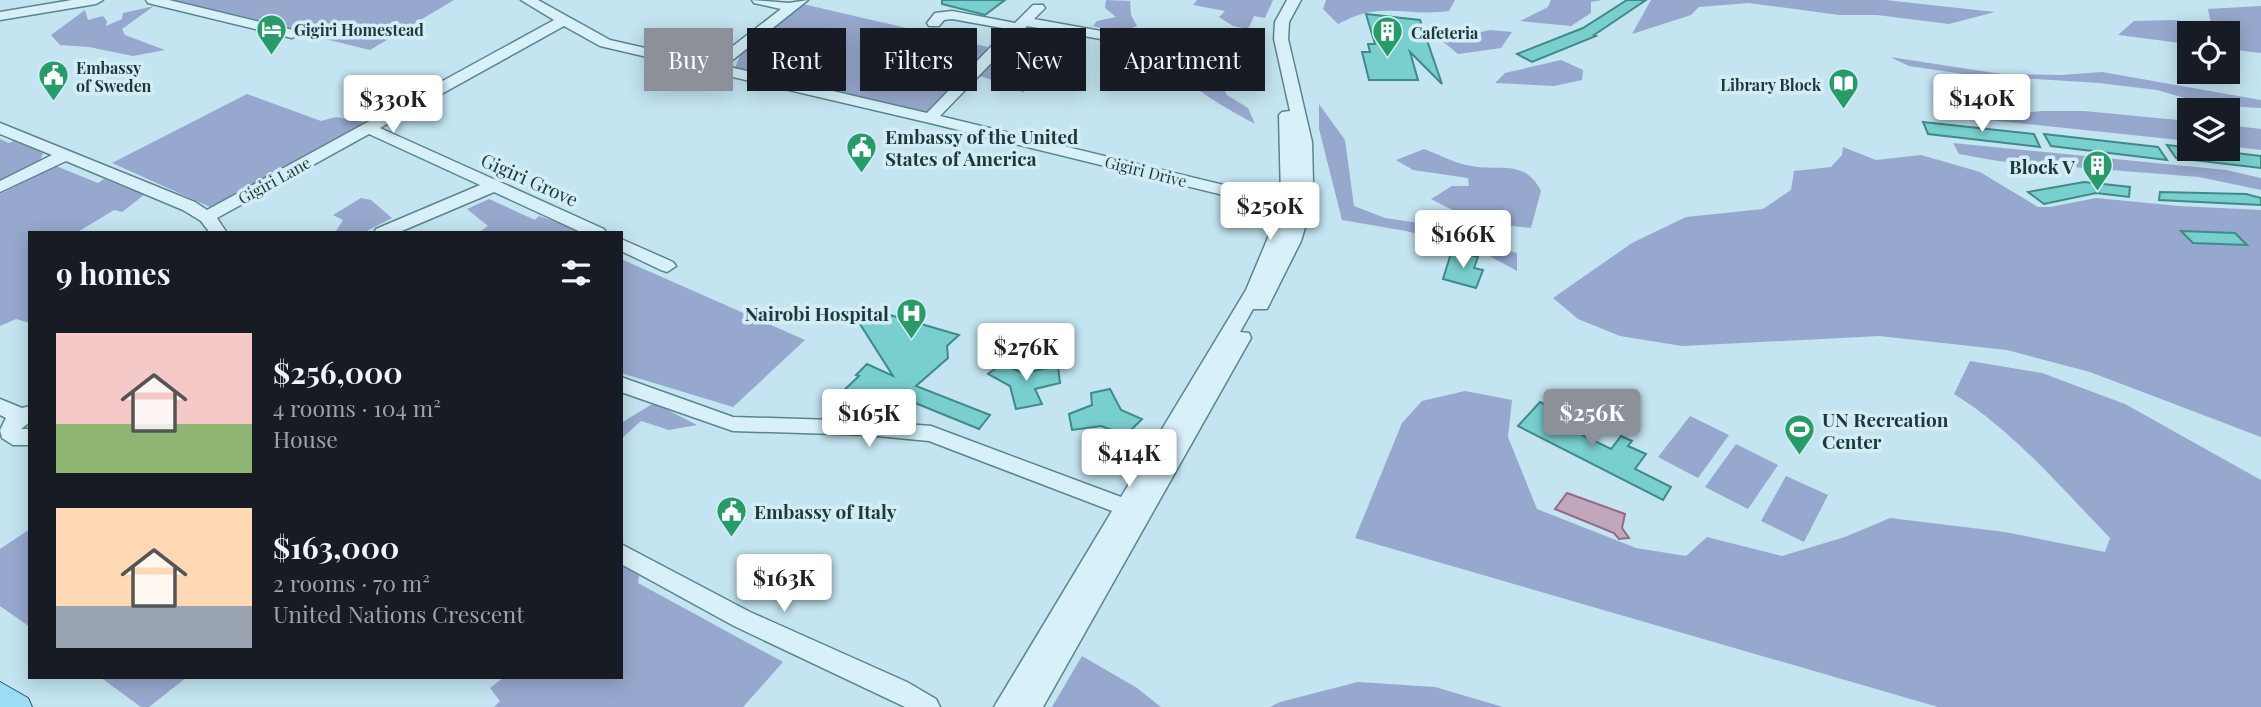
<!DOCTYPE html>
<meta charset="utf-8">
<style>
:root{--surface:#171b24;--page:#20242c;--text:#f1f3f6;--muted:#9ea1a6;--accent:#8c9099}
body{margin:0;font-family:"Playfair Display",serif;background:var(--page);color:var(--text);height:100vh;display:flex;flex-direction:column;font-size:26px;white-space:nowrap}
*{box-sizing:border-box;margin:0}
p{font-size:23px;color:var(--muted)}
.icon{flex:none;width:38px;height:38px;fill:none;stroke:currentColor;stroke-width:2;stroke-linecap:round;stroke-linejoin:round}
.map{position:relative;flex:1;overflow:hidden}
.panel{position:absolute;left:28px;top:231px;width:595px;height:448px;display:flex;flex-direction:column;background:var(--surface);border-radius:0px;box-shadow:0 4px 18px #0003}
.panel>*{flex:none}
.guide{position:absolute;left:644px;top:28px;width:665px;height:63px;display:flex;gap:14px}
.fabs{position:absolute;left:2177px;top:21px;display:grid;gap:14px}
.fabs a{display:grid;place-items:center;width:63px;height:63px;border-radius:0px;background:var(--surface);box-shadow:0 4px 18px #0003;font-size:35px}
.price{position:absolute;translate:-50% -60px;padding:0 16px;border-radius:7px;background:#fff;color:#222;font-size:23px;line-height:46px;filter:drop-shadow(0 2px 4px #0008)}
.price::after{content:'';position:absolute;left:50%;top:42px;width:21px;height:16px;margin-left:-10px;background:inherit;clip-path:polygon(0 0,100% 0,50% 100%)}
.price.current{background:var(--accent);color:#fff}
ul{padding:0;list-style:none}
li{display:flex;align-items:center;gap:21px;height:175px;padding:0 28px}
li span{display:grid;place-items:center;flex:none;width:196px;height:140px;border-radius:0px;color:#555}
li>.icon{margin-inline-start:auto}
span .icon{width:84px;height:84px;fill:#fffc;stroke-width:1}
li b{font-size:30px}
h2{display:flex;justify-content:space-between;align-items:center;height:84px;padding:0 28px;font-size:30px}
.tag{padding:0 24px;border-radius:0px;background:var(--surface);box-shadow:0 4px 18px #0003;font-size:24px;line-height:63px}
.tag.current{background:var(--accent);color:#fff}
.map>svg:first-child{display:block}
</style>
<div class="map">
<svg width="2261" height="707" viewBox="0 0 2261 707">
<rect width="100%" height="100%" fill="#c3e4f0"/>
<path fill="#97a8ce" d="M164 0H454L370 50Z
M1106 0 1130 1 1131 15 1137 26 1122 33 1093 26 1097 21 1116 17 1105 8Z
M1197 0H1273L1265 18 1254 16 1248 29 1233 26 1219 17 1225 11 1193 5Z
M1326 0H1455L1449 11C1403 17 1381 0 1338 24L1323 9Z
M1551 0H1602L1591 2V13L1571 26 1520 21 1548 7Z
M1651 0H1885L1995 12 1949 24 1877 15H1839L1749 3 1699 7 1691 15 1632 34Z
M803 4 988 47 985 51 1024 27 1041 31C1021 40 1000 49 995 72L1023 79 1024 93 1008 85 967 72 927 112 735 68 740 55Z
M154 6 122 29 125 35 165 50 133 56 89 47 60 45 51 35 85 10 88 20 103 16 107 21 106 26 122 19 123 13Z
M2261 6V53L2228 49V33H2189V44L2118 35 2134 21 2172 20 2211 24 2208 9Z
M1490 30 1512 32 1501 48 1458 54 1434 34 1459 37Z
M1146 38 1166 39 1180 46V57L1220 81 1227 95 1248 108 1255 124C1214 102 1173 77 1146 38Z
M1890 57 2001 74 2062 75 2102 72 2261 100V108L2209 105 2157 90 2099 83 1970 75 1909 66Z
M1561 60 1583 70 1582 80 1554 86 1495 83 1505 73Z
M247 94 321 121 336 117 367 123 356 143 323 160 296 179 265 195 232 196 210 207 112 163Z
M1319 104 1345 140 1354 206 1385 218 1419 223 1517 253V271L1477 249 1406 231 1342 220 1319 129Z
M2043 111H2084L2189 121V141L1969 118Z
M2228 125 2261 129V150L2228 146Z
M0 139 9 143 16 140 43 153 39 164 0 183Z
M1953 143 2226 170 2261 178V190L2199 177 1998 161 1959 154Z
M1843 147 1876 160 1921 155 1980 172 2038 207H2050L2096 198 2179 206 2261 210V437L2090 372 2007 350 1879 336 1682 346 1620 336 1578 319 1553 298 1632 243 1686 217 1763 209 1791 190 1794 171 1831 167 1842 155Z
M1424 149C1438 154 1452 162 1467 165 1498 173 1524 157 1541 191L1531 228 1476 222 1431 199 1452 186H1469L1468 178 1413 170 1396 160Z
M56 166 98 183 104 179 144 195 122 212 114 210 76 233H30V323L16 319 0 326V194Z
M361 198 371 200 392 218 363 233H335L343 220 333 215Z
M489 199 535 220 539 216 583 231 478 233 488 226 467 209Z
M621 259 805 340 733 407 621 373Z
M1970 361 2042 373 2125 404 2261 480V707H1938L1355 538 1402 423 1422 401 1465 391 1512 400 1508 437 1537 509 1636 548 1686 556 1707 537 1782 556 1845 537 1890 518 2005 532 2105 552 2110 538C2061 488 2014 431 1954 394Z
M654 403 697 425 669 430 641 421 621 439V423Z
M1690 416 1729 435 1698 478 1658 457Z
M1736 444 1778 465 1748 509 1705 487Z
M1786 476 1828 495 1804 542 1761 521Z
M30 529V627L0 606V549Z
M621 563 639 576 638 583 783 662 743 707H494L500 701 490 688 504 677H621Z
M1082 656 1137 688 1161 707H1052Z
M100 677H187L149 707H141Z
M1358 682 1435 687 1503 707H1270L1280 702Z"/>
<path fill="#c2a6bb" stroke="#916c85" stroke-width="2" d="M1567 493 1625 514 1622 528 1629 538 1619 539 1614 533 1555 509Z"/>
<path fill="#78cfce" stroke="#3e8b88" stroke-width="2" d="M942 0H1005L985 15 942 4Z
M1627 0H1646L1594 35 1596 36 1532 62 1517 54 1583 28Z
M1366 14 1420 20 1442 84 1410 52 1418 80H1369L1362 52H1370L1368 44H1375Z
M1923 122 2034 134 2040 147 1928 134Z
M2044 134 2158 147 2167 160 2051 146Z
M2167 145 2261 156V168L2176 158Z
M2084 182 2130 187 2129 197 2096 193 2044 204 2028 192Z
M2160 192 2246 194 2261 198V205L2159 200Z
M2181 231 2235 233 2247 245 2193 243Z
M1452 250 1478 257 1474 268 1483 270 1476 288 1443 279Z
M883 313 959 335 947 346 948 358 916 386 990 415 979 429 893 394 890 416 860 417 862 404 840 394 859 376 856 375 867 364 893 376 860 324 868 315Z
M1002 364 1023 373 1058 366 1060 383 1035 389 1042 404 1016 409 1010 386 988 374Z
M1110 389 1121 410 1142 419 1126 435 1101 426 1072 430 1069 414 1092 405 1091 393Z
M1540 402 1569 417 1568 419 1577 424 1572 430 1611 449 1621 436 1632 441 1628 446 1646 454 1635 469 1671 487 1663 500 1518 426Z"/>
<g fill="none" stroke-linecap="round" stroke-linejoin="round">
<defs>
<path id="minor" d="M72 0H103L96 4 0 20V12Z
M146 0H169L297 31 299 34 292 38 148 3Z
M521 0H538L610 40 711 63 781 9 754 3 752 0 789 3 808 0 725 66 927 113 1008 29 952 19 944 20 939 26H929L927 23 935 13 952 11 1015 23 1033 5H1043L1045 8 1034 19 1129 36 1136 40 1129 44 1027 26 940 116 1281 199 1279 115 1282 112 1290 111 1274 39 1275 22 1287 0H1301L1289 22 1288 39 1312 142 1313 183 1310 204 1302 209 1295 206 1289 209 1294 212 1301 209 1307 210 1309 214 1301 241 1267 309H1253L1240 332 1249 333 1251 338 1043 707H994L1112 511 929 441 867 435 733 431 621 392V377L733 417 867 421 931 426 1121 497 1246 290 1280 209 930 123 600 46 564 26 380 128 604 229 606 233H583L494 192 397 233H374L376 229 480 185 369 134 217 218 227 233H210L201 221 183 210 66 161 0 192V181L52 155 0 134V123L195 202 207 210 554 20Z
M621 239 673 262 676 266 667 272 661 270 621 251Z
M0 399 22 408 30 406V422L21 429H30V445H13L2 438 0 430 6 418 0 415Z
M621 544 750 612 907 682 936 699 940 707H905L734 626 621 564Z"/>
<path id="major" d="M0 682 28 698 32 707H0Z"/>
</defs>
<use href="#minor" stroke="#59868b" stroke-width="3"/>
<use href="#major" stroke="#2e5758" stroke-width="2"/>
<use href="#minor" fill="#d7f0fa" fill-rule="evenodd"/>
<use href="#major" fill="#9addf4" fill-rule="evenodd"/>
</g>
<defs>
<symbol id="hotel-pin" viewBox="-11 -11 22 30"><path d="M0 17L-7.5 6A9.5 9.5 0 1 1 7.5 6Z" fill="#279c69" stroke="#d3edf7"/><path d="M-6-4.5h1.5V1H6V5H4.5V3h-9V5H-6ZM-4 0a1.8 1.8 0 1 1 3.6 0ZM.5 0V-2.5h3Q6-2.5 6 0Z" fill="#fff"/></symbol>
<symbol id="building-pin" viewBox="-11 -11 22 30"><path d="M0 17L-7.5 6A9.5 9.5 0 1 1 7.5 6Z" fill="#279c69" stroke="#d3edf7"/><path d="M-4-6H4V6H1V3H-1V6H-4ZM-2.5-4.3h1.7v1.8h-1.7ZM.8-4.3h1.7v1.8H.8ZM-2.5-1h1.7V.8h-1.7ZM.8-1h1.7V.8H.8Z" fill="#fff"/></symbol>
<symbol id="civic-pin" viewBox="-11 -11 22 30"><path d="M0 17L-7.5 6A9.5 9.5 0 1 1 7.5 6Z" fill="#279c69" stroke="#d3edf7"/><path d="M-.6-6.5H3V-4.5H.6V-3L4-1V1h2V6H-6V1h2V-1L-.6-3ZM-1.2 2.5V6h2.4V2.5Z" fill="#fff"/></symbol>
<symbol id="library-pin" viewBox="-11 -11 22 30"><path d="M0 17L-7.5 6A9.5 9.5 0 1 1 7.5 6Z" fill="#279c69" stroke="#d3edf7"/><path d="M-6-4Q-3-5.5-.7-3.5V5Q-3 3-6 4ZM6-4Q3-5.5 .7-3.5V5Q3 3 6 4Z" fill="#fff"/></symbol>
<symbol id="hospital-pin" viewBox="-11 -11 22 30"><path d="M0 17L-7.5 6A9.5 9.5 0 1 1 7.5 6Z" fill="#279c69" stroke="#d3edf7"/><path d="M-5-5h3v3.5h4V-5h3V5h-3V1.5h-4V5h-3Z" fill="#fff"/></symbol>
<symbol id="stadium-pin" viewBox="-11 -11 22 30"><path d="M0 17L-7.5 6A9.5 9.5 0 1 1 7.5 6Z" fill="#279c69" stroke="#d3edf7"/><path d="M0-5a6.5 5 0 1 0 0 10a6.5 5 0 1 0 0-10ZM-3.5-1.8h7v3.6h-7Z" fill="#fff"/></symbol>
</defs>
<g fill-rule="evenodd">
<use href="#hotel-pin" x="254" y="12" width="35" height="47"/>
<use href="#building-pin" x="1370" y="14" width="35" height="47"/>
<use href="#civic-pin" x="36" y="58" width="35" height="47"/>
<use href="#library-pin" x="1826" y="66" width="35" height="47"/>
<use href="#civic-pin" x="844" y="130" width="35" height="47"/>
<use href="#building-pin" x="2080" y="148" width="35" height="47"/>
<use href="#hospital-pin" x="894" y="296" width="35" height="47"/>
<use href="#stadium-pin" x="1782" y="412" width="35" height="47"/>
<use href="#civic-pin" x="714" y="494" width="35" height="47"/>
</g>
<g text-anchor="middle" dominant-baseline="central" stroke-width="7" stroke-linejoin="round" paint-order="stroke">
<g font-size="16" font-weight="bold" fill="#1e393a" stroke="#d3edf7" text-anchor="start">
<text x="294" y="29">Gigiri Homestead</text>
<text x="1411" y="32">Cafeteria</text>
<text x="76" y="67">Embassy<tspan x="76" dy="18">of Sweden</tspan></text>
<text x="1821" y="84" text-anchor="end">Library Block</text>
</g>
<g font-size="16" fill="#1e393a" stroke="#d3edf7">
<text transform="translate(1146 171) rotate(14)">Gigiri Drive</text>
<text transform="translate(274 180) rotate(-29)">Gigiri Lane</text>
</g>
<g font-size="19" font-weight="bold" fill="#1e393a" stroke="#d3edf7" text-anchor="start">
<text x="885" y="136">Embassy of the United<tspan x="885" dy="22">States of America</tspan></text>
<text x="2075" y="166" text-anchor="end">Block V</text>
<text x="889" y="313" text-anchor="end">Nairobi Hospital</text>
<text x="1822" y="419">UN Recreation<tspan x="1822" dy="22">Center</tspan></text>
<text x="754" y="511">Embassy of Italy</text>
</g>
<g font-size="19" fill="#1e393a" stroke="#d3edf7">
<text transform="translate(530 179) rotate(24)">Gigiri Grove</text>
</g>
</g>
</svg>
<div class="fabs">
<a><svg class="icon" aria-label="locate" viewBox="0 0 24 24"><circle cx="12" cy="12" r="6"/><path d="M12 2v4M12 18v4M2 12h4M18 12h4"/></svg></a>
<a><svg class="icon" aria-label="layers" viewBox="0 0 24 24"><path d="M12 4l9 5-9 5-9-5zM3 14l9 5 9-5"/></svg></a>
</div>
<b class="price" style="left:1982px;top:134px">$140K</b>
<b class="price" style="left:393px;top:135px">$330K</b>
<b class="price" style="left:1270px;top:242px">$250K</b>
<b class="price" style="left:1463px;top:270px">$166K</b>
<b class="price" style="left:1026px;top:383px">$276K</b>
<b class="price" style="left:869px;top:449px">$165K</b>
<b class="price current" style="left:1592px;top:449px">$256K</b>
<b class="price" style="left:1129px;top:489px">$414K</b>
<b class="price" style="left:784px;top:614px">$163K</b>
<div class="guide">
<a class="tag current">Buy</a>
<a class="tag">Rent</a>
<a class="tag">Filters</a>
<a class="tag">New</a>
<a class="tag">Apartment</a>
</div>
<section class="panel">
<h2>9 homes<svg class="icon" aria-label="filters" viewBox="0 0 24 24"><path d="M4 7h16M4 17h16"/><circle cx="9" cy="7" r="2"/><circle cx="15" cy="17" r="2"/></svg></h2>
<ul>
<li><span style="background:linear-gradient(#f6c9c9 65%,#8fb573 0)"><svg class="icon" aria-label="home" viewBox="0 0 24 24"><path d="M3 11l9-7 9 7M6 9v11h12V9"/></svg></span><div><b>$256,000</b><p>4 rooms · 104 m²</p><p>House</p></div></li>
<li><span style="background:linear-gradient(#ffd9b3 70%,#9aa5b1 0)"><svg class="icon" aria-label="home" viewBox="0 0 24 24"><path d="M3 11l9-7 9 7M6 9v11h12V9"/></svg></span><div><b>$163,000</b><p>2 rooms · 70 m²</p><p>United Nations Crescent</p></div></li>
</ul>
</section>
</div>
